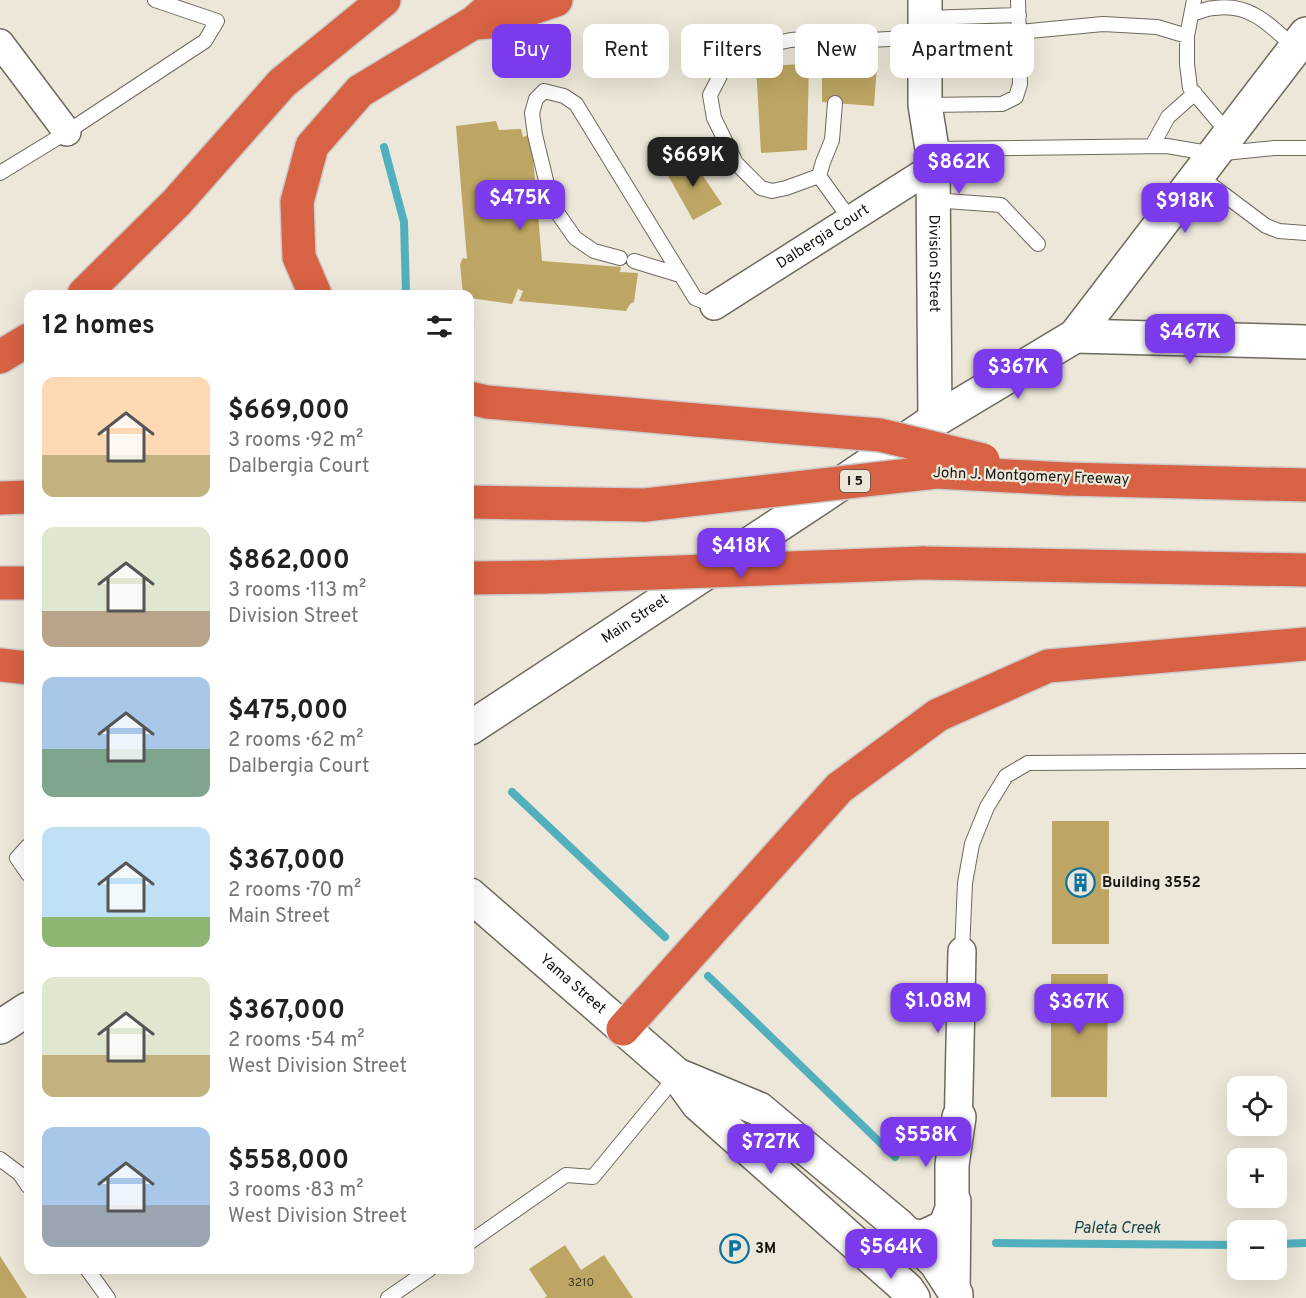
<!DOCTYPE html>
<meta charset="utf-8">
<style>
:root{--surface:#fff;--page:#f6f6f6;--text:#202124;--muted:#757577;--accent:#7c3aed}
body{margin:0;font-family:Overpass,sans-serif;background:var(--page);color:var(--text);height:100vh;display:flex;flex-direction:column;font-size:22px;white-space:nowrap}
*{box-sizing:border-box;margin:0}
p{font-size:20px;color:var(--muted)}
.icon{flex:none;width:33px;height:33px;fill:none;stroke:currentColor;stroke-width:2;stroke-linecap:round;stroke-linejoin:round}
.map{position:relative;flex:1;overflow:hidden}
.sheet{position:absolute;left:24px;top:290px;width:450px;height:984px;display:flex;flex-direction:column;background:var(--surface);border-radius:12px;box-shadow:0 6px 24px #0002}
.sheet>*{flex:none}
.guide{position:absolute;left:492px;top:24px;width:570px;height:54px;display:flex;gap:12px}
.buttons{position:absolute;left:1227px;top:1076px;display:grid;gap:12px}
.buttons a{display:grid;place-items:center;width:60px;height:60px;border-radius:12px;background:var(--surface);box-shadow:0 6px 24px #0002;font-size:30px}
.price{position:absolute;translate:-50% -51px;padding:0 14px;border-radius:12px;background:var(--accent);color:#fff;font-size:20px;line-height:39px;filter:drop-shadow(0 2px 3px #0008)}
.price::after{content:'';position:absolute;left:50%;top:36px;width:18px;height:14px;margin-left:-9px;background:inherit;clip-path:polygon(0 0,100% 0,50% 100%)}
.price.on{background:#222;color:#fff}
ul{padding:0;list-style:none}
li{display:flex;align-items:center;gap:18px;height:150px;padding:0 18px}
li span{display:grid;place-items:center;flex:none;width:168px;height:120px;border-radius:12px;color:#555}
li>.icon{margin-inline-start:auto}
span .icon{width:72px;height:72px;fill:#fffc;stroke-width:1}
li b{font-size:26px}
h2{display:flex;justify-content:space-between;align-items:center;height:72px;padding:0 18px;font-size:26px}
.tag{padding:0 21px;border-radius:12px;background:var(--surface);box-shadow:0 6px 24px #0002;font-size:21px;line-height:54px}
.tag.on{background:var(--accent);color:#fff}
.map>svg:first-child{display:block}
</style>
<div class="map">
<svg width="1306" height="1298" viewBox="0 0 1306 1298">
<rect width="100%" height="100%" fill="#ece7d8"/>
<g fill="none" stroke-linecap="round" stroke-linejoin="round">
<path stroke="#52b0be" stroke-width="8" d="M384 147 404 222 406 294
M512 792 665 937
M708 976 895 1157
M996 1243 1238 1245
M1276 1244 1306 1243"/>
</g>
<path fill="#bda663" d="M809 64 807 150 761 153 756 66Z
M822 65 877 66 874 106 822 102Z
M496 121 499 130 521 129 523 137 531 134 542 261 621 267 620 272 638 273 634 302 630 304 626 311 519 301 523 291 518 289 512 304 470 298V294H463L460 264 463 258 467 259 456 126Z
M688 154 722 204 693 220 666 172Z
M1052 821H1109V944H1052Z
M1051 974H1108L1107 1097H1051Z
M565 1245 581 1270 604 1255 633 1298H544L547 1296 529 1269Z
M0 1256 27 1298H0Z"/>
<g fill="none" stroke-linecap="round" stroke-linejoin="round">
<defs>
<path id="service" d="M1194 0 1187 36V64L1190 88 1229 134
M1192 14C1199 12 1207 8 1215 8 1251 3 1271 26 1295 48
M925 18 1019 15
M1019 32 1103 24 1157 27 1187 36
M833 42 925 37
M835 103 832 140 823 162 819 176 850 219
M926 105 1002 104 1016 97 1020 84 1018 0
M1152 146 1168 117 1195 93
M932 149 1167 146 1214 154 1274 148H1306
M0 173 67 132 205 41 217 21 155 0
M1198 175 1266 226 1279 231 1306 233
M819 176 786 188 772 191 761 188 736 163 714 118 710 95 723 70 746 49 791 40 820 38 833 42 836 65
M933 200 1001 205 1038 244
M620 258 594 251 575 238 552 205 535 135 532 113 536 99 544 91 564 96 576 104 695 298 714 306
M634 261 680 275
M28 846 17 858 28 874
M962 951 965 883 972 844 987 807 1006 776 1028 763 1306 761
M0 1159 20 1174 28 1186
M470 1242 566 1175 593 1177 677 1075
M87 1269 108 1298
M388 1298 430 1269"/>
<g id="minor">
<path d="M0 43 67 132"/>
<path id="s1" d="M714 306 933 167"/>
<path d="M958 1136 962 951"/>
<path d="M956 1294 957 1201"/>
</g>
<g id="tertiary">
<path d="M1075 336 1306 342"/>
<path id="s2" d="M470 895 677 1075 759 1109 898 1225 936 1263 956 1294V1298"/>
<path d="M680 1079 698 1104 907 1289 913 1298"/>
<path d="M908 1235 923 1237 945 1227 952 1209V1165L959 1117"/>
</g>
<g id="secondary">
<path id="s3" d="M925 0V105L932 149 933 167 935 420"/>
<path id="s4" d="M470 728 818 499 935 420 1075 336 1306 34"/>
<path d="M0 1027 28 1009"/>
</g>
<path id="motorway" d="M475 23 491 22 556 0
M84 294 176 203 282 83 384 0
M315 294 299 257 297 202 312 146 360 91 473 23 500 0
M0 357 28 340
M470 398 487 402 696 420
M1066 479 1306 485
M0 498 28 497
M470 502 645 505
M922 563 1306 570
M470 578 545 577
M0 583H28
M0 665 28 668
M623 1029 839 788 938 715 1048 666 1306 644"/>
</defs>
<use href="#service" stroke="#6e695d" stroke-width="16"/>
<use href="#minor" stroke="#6e695d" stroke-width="30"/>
<use href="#tertiary" stroke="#6e695d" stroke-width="36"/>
<use href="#secondary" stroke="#6e695d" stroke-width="36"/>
<use href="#motorway" stroke="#cccbca" stroke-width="36"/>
<use href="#service" stroke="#fff" stroke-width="14"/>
<use href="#minor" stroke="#fff" stroke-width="27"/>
<use href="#tertiary" stroke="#fff" stroke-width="33"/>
<use href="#secondary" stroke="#fff" stroke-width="33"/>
<use href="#motorway" stroke="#d86244" stroke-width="33"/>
<defs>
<path id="motorway-bridge" d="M696 420 880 435 983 460
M645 505 936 472 1066 479
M545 577 922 563"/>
</defs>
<use href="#motorway-bridge" stroke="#cccbca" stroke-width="36" stroke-linecap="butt"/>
<use href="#motorway-bridge" stroke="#d86244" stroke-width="33"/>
</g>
<defs>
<symbol id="building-ring" viewBox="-11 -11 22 22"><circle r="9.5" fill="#ece7d8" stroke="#0d739f" stroke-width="1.5"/><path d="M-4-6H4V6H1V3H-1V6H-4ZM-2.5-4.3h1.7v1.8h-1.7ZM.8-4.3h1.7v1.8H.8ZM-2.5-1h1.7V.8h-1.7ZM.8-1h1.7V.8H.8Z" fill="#0d739f"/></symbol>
<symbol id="parking-ring" viewBox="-11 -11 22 22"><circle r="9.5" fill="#ece7d8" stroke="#0d739f" stroke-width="1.5"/><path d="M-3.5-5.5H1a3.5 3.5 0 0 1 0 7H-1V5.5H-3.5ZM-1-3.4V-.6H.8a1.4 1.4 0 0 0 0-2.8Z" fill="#0d739f"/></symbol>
</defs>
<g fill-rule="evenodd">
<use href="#building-ring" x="1064" y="866" width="33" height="33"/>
<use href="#parking-ring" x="718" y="1232" width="33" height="33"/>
</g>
<g text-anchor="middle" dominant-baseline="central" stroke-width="4.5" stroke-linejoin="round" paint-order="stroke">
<g font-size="12" fill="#403824">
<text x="581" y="1283">3210</text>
</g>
<rect fill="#ece7d8" stroke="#56534b" stroke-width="1.5" x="840" y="470" width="30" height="22" rx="4.5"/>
<g font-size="14" font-weight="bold" fill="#16140f">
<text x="855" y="481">I 5</text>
</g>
<g font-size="15" fill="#16140f" stroke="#ece7d8">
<text stroke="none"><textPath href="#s1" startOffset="129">Dalbergia Court</textPath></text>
<text stroke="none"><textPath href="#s3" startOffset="264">Division Street</textPath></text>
<text transform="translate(1031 477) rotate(2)">John J. Montgomery Freeway</text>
<text stroke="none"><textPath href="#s4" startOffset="198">Main Street</textPath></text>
<text stroke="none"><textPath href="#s2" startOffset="136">Yama Street</textPath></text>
</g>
<g font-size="15" font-weight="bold" fill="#16140f" stroke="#ece7d8" text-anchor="start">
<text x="1102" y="883">Building 3552</text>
<text x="755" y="1249">3M</text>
</g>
<g font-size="16" font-style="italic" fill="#18444a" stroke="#ece7d8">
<text x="1117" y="1229">Paleta Creek</text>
</g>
</g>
</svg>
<div class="buttons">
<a><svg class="icon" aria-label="locate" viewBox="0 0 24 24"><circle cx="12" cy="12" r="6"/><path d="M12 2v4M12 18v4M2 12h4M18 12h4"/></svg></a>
<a>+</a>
<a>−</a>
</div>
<b class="price on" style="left:693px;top:188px">$669K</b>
<b class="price" style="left:959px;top:195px">$862K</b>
<b class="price" style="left:520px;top:231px">$475K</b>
<b class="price" style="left:1185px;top:234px">$918K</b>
<b class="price" style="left:1190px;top:365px">$467K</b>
<b class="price" style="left:1018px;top:400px">$367K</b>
<b class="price" style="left:741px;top:579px">$418K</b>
<b class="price" style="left:938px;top:1034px">$1.08M</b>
<b class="price" style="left:1079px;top:1035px">$367K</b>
<b class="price" style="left:926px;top:1168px">$558K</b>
<b class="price" style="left:771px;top:1175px">$727K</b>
<b class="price" style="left:891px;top:1280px">$564K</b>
<div class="guide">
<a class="tag on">Buy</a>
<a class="tag">Rent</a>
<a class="tag">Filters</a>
<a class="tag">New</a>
<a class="tag">Apartment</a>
</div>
<section class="sheet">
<h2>12 homes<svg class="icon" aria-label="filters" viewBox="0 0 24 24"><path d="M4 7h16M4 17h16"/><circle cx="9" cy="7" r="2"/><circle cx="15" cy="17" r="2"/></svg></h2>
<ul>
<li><span style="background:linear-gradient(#ffd9b3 65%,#c2b280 0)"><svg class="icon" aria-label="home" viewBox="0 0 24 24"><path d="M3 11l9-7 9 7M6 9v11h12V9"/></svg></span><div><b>$669,000</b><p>3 rooms · 92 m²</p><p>Dalbergia Court</p></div></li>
<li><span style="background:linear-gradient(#dfe7d0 70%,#b9a48a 0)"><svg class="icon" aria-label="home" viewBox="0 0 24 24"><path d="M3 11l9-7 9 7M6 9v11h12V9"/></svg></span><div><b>$862,000</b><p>3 rooms · 113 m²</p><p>Division Street</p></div></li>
<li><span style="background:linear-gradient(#a9c7e8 60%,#7fa58c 0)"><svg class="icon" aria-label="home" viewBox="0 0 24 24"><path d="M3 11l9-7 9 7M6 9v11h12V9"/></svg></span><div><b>$475,000</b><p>2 rooms · 62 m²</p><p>Dalbergia Court</p></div></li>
<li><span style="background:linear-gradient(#bfe0f5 75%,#8fb573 0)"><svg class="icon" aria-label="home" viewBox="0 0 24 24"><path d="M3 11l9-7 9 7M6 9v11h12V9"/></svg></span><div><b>$367,000</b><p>2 rooms · 70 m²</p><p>Main Street</p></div></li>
<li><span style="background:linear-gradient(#dfe7d0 65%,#c2b280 0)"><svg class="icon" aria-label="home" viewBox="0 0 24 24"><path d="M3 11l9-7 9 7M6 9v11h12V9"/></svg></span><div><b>$367,000</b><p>2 rooms · 54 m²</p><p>West Division Street</p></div></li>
<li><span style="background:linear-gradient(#a9c7e8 65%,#9aa5b1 0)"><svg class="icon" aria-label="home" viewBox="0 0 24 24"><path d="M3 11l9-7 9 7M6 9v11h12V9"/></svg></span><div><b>$558,000</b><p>3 rooms · 83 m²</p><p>West Division Street</p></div></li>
</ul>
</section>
</div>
